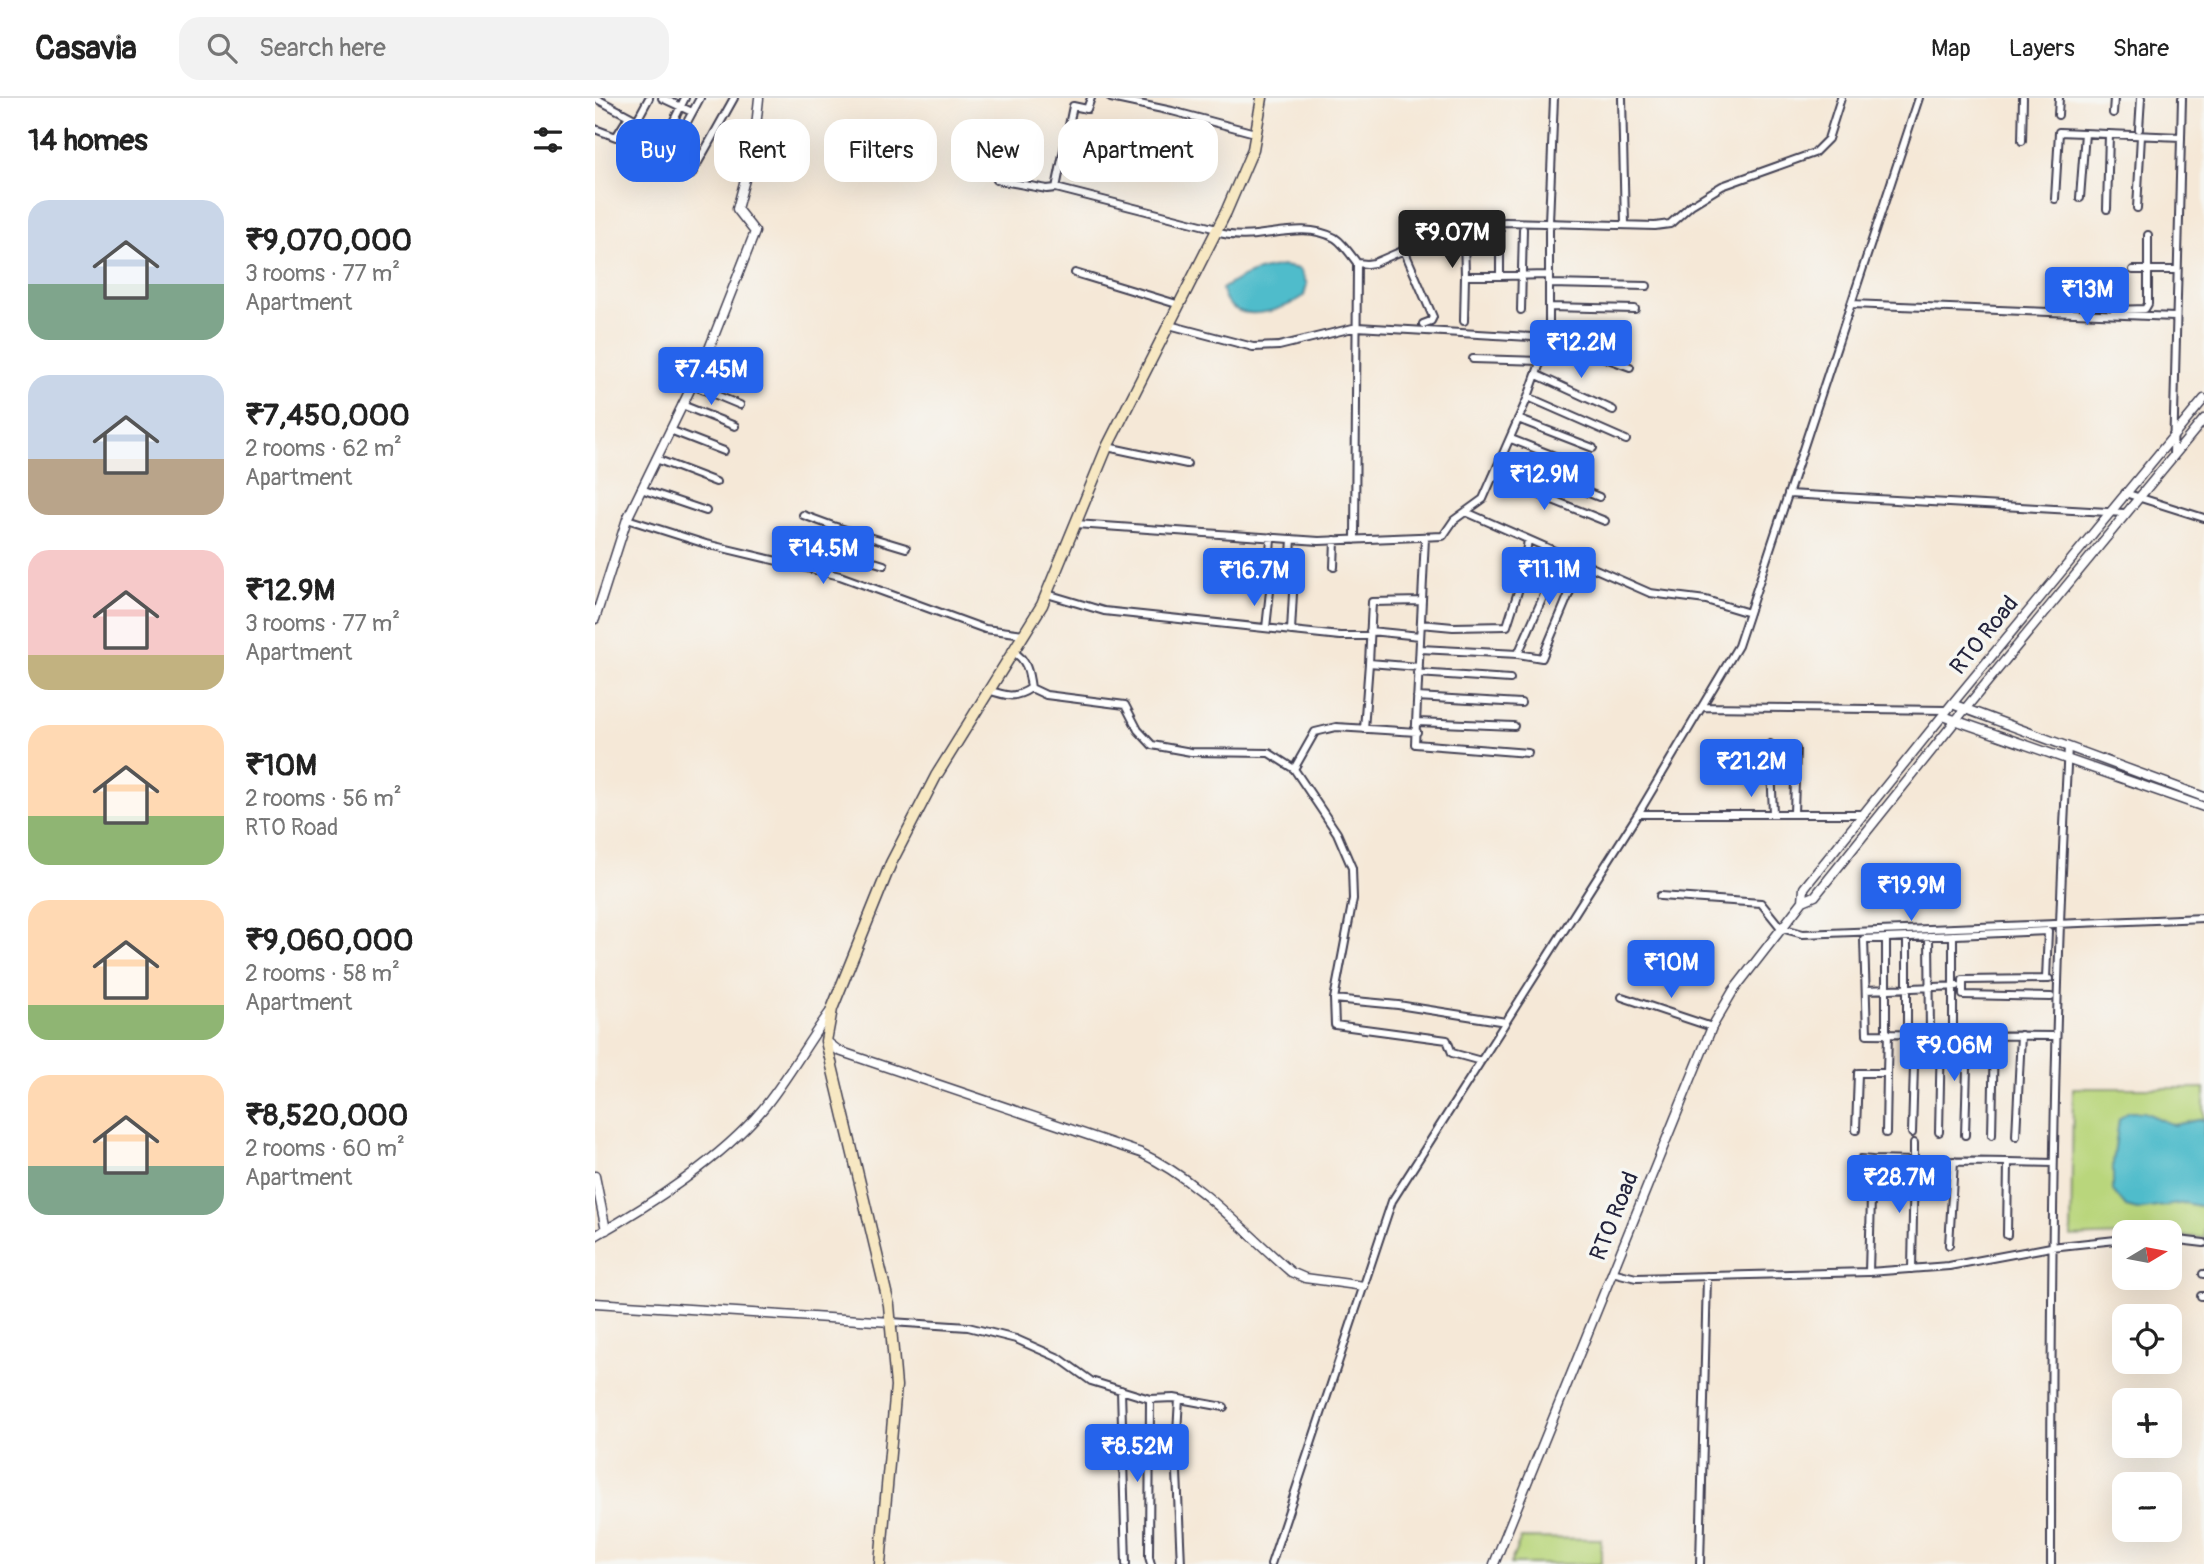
<!DOCTYPE html>
<meta charset="utf-8">
<style>
:root{--surface:#fff;--page:#f2f2f2;--text:#222;--muted:#767676;--line:#e0e0e0;--accent:#2563eb}
body{margin:0;font-family:Pangolin,sans-serif;background:var(--page);color:var(--text);height:100vh;display:flex;flex-direction:column;font-size:26px;white-space:nowrap}
*{box-sizing:border-box;margin:0}
p{font-size:23px;color:var(--muted)}
.icon{flex:none;width:38px;height:38px;fill:none;stroke:currentColor;stroke-width:2;stroke-linecap:round;stroke-linejoin:round}
.map{position:relative;flex:1;overflow:hidden}
.side{display:flex;flex-direction:column;background:var(--surface);width:595px}
.side>*{flex:none}
.top-card{position:absolute;left:21px;top:21px;width:665px;height:63px;display:flex;gap:14px}
.needle{width:46px;rotate:80deg}
.fabs{position:absolute;left:1517px;top:1122px;display:grid;gap:14px}
.fabs a{display:grid;place-items:center;width:70px;height:70px;border-radius:14px;background:var(--surface);box-shadow:0 7px 28px #0002;font-size:35px}
.price{position:absolute;translate:-50% -60px;padding:0 16px;border-radius:7px;background:var(--accent);color:#fff;font-size:23px;line-height:46px;filter:drop-shadow(0 2px 4px #0008)}
.price::after{content:'';position:absolute;left:50%;top:42px;width:21px;height:16px;margin-left:-10px;background:inherit;clip-path:polygon(0 0,100% 0,50% 100%)}
.price.selected{background:#222;color:#fff}
ul{padding:0;list-style:none}
li{display:flex;align-items:center;gap:21px;height:175px;padding:0 28px}
li span{display:grid;place-items:center;flex:none;width:196px;height:140px;border-radius:21px;color:#555}
li>.icon{margin-inline-start:auto}
span .icon{width:84px;height:84px;fill:#fffc;stroke-width:1}
li b{font-size:30px}
h2{display:flex;justify-content:space-between;align-items:center;height:84px;padding:0 28px;font-size:30px}
.chip{padding:0 24px;border-radius:21px;background:var(--surface);box-shadow:0 7px 28px #0002;font-size:24px;line-height:63px}
.chip.selected{background:var(--accent);color:#fff}
header{display:flex;align-items:center;gap:42px;box-sizing:border-box;height:98px;padding:0 35px;background:var(--surface);border-bottom:2px solid var(--line)}
header strong{font-size:33px}
nav{display:flex;gap:38px;margin-inline-start:auto;font-size:24px}
.search{width:490px;height:63px;background:var(--page);display:flex;align-items:center;gap:18px;box-sizing:border-box;padding:0 24px;border-radius:21px;color:var(--muted);font-size:26px}
main{display:flex;flex:1;min-height:0}
.map>svg:first-child{display:block}
</style>
<header>
<strong>Casavia</strong>
<div class="search"><svg class="icon" aria-label="search" viewBox="0 0 24 24"><circle cx="10" cy="10" r="6"/><path d="M15 15l6 6"/></svg>Search here</div>
<nav><a>Map</a><a>Layers</a><a>Share</a></nav>
</header>
<main>
<section class="side">
<h2>14 homes<svg class="icon" aria-label="filters" viewBox="0 0 24 24"><path d="M4 7h16M4 17h16"/><circle cx="9" cy="7" r="2"/><circle cx="15" cy="17" r="2"/></svg></h2>
<ul>
<li><span style="background:linear-gradient(#c9d6e8 60%,#7fa58c 0)"><svg class="icon" aria-label="home" viewBox="0 0 24 24"><path d="M3 11l9-7 9 7M6 9v11h12V9"/></svg></span><div><b>₹9,070,000</b><p>3 rooms · 77 m²</p><p>Apartment</p></div></li>
<li><span style="background:linear-gradient(#c9d6e8 60%,#b9a48a 0)"><svg class="icon" aria-label="home" viewBox="0 0 24 24"><path d="M3 11l9-7 9 7M6 9v11h12V9"/></svg></span><div><b>₹7,450,000</b><p>2 rooms · 62 m²</p><p>Apartment</p></div></li>
<li><span style="background:linear-gradient(#f6c9c9 75%,#c2b280 0)"><svg class="icon" aria-label="home" viewBox="0 0 24 24"><path d="M3 11l9-7 9 7M6 9v11h12V9"/></svg></span><div><b>₹12.9M</b><p>3 rooms · 77 m²</p><p>Apartment</p></div></li>
<li><span style="background:linear-gradient(#ffd9b3 65%,#8fb573 0)"><svg class="icon" aria-label="home" viewBox="0 0 24 24"><path d="M3 11l9-7 9 7M6 9v11h12V9"/></svg></span><div><b>₹10M</b><p>2 rooms · 56 m²</p><p>RTO Road</p></div></li>
<li><span style="background:linear-gradient(#ffd9b3 75%,#8fb573 0)"><svg class="icon" aria-label="home" viewBox="0 0 24 24"><path d="M3 11l9-7 9 7M6 9v11h12V9"/></svg></span><div><b>₹9,060,000</b><p>2 rooms · 58 m²</p><p>Apartment</p></div></li>
<li><span style="background:linear-gradient(#ffd9b3 65%,#7fa58c 0)"><svg class="icon" aria-label="home" viewBox="0 0 24 24"><path d="M3 11l9-7 9 7M6 9v11h12V9"/></svg></span><div><b>₹8,520,000</b><p>2 rooms · 60 m²</p><p>Apartment</p></div></li>
</ul>
</section>
<div class="map">
<svg width="1609" height="1466" viewBox="0 0 1609 1466">
<rect width="100%" height="100%" fill="#f6f6f2"/>
<filter id="ink" filterUnits="userSpaceOnUse"><feTurbulence type="fractalNoise" baseFrequency=".0143" numOctaves="2"/><feDisplacementMap in="SourceGraphic" scale="14" xChannelSelector="R" yChannelSelector="G"/><feConvolveMatrix kernelMatrix="1 2 1 2 8 2 1 2 1" color-interpolation-filters="sRGB"/></filter>
<filter id="wash" filterUnits="userSpaceOnUse"><feTurbulence type="fractalNoise" baseFrequency=".00686" numOctaves="4" result="noise"/><feDisplacementMap in="SourceGraphic" scale="28" xChannelSelector="R" yChannelSelector="G"/><feGaussianBlur stdDeviation="1.57" result="paint"/><feColorMatrix in="noise" values="0 0 0 0 0 0 0 0 0 0 0 0 0 0 0 0 0 1.4 0 .05"/><feComposite in="paint" operator="in"/></filter>
<g filter="url(#wash)">
<rect width="100%" height="100%" fill="#f5e8d7"/>
<path fill="#b9d67c" stroke="#6e7c5c" stroke-width="2" d="M1478 990H1609V1140L1575 1137V1134H1530L1529 1137 1476 1139Z
M926 1440 1006 1441V1466H915Z"/>
<path fill="#50bccb" stroke="#396f83" stroke-width="2" d="M688 168 705 171 712 186 709 198C687 214 634 230 627 191 647 177 664 171 688 168Z
M1534 1014H1549L1579 1027 1609 1021V1109L1590 1105 1542 1112 1531 1109 1518 1093V1064L1524 1021Z"/>
</g>
<g filter="url(#ink)">
<g fill="none" stroke-linecap="round" stroke-linejoin="round">
<defs>
<path id="minor" d="M0 0 81 43
M67 0 97 14
M496 0 492 11 478 8 461 90 622 131
M516 0 577 13 660 35
M1027 0 1030 126
M1518 15 1519 0
M1463 17 1464 0
M42 22 54 0
M47 24 35 50 92 78 96 77 139 0
M0 31 21 39 34 18
M1544 31 1546 0
M71 38 90 0
M1427 43 1428 0
M69 67 105 0
M402 82 452 91 461 90
M1485 100 1490 35
M1460 101 1464 34 1586 39
M1542 110 1546 38
M1512 111 1514 36
M621 134C662 147 701 120 740 140 748 145 756 157 762 165
M905 134V178L953 177
M869 135 870 178
M809 152 838 219 836 223 828 226
M1538 172H1582
M480 175 585 207
M954 186 1052 188
M1256 206 1580 219
M954 209 1040 211
M926 212 928 131
M1519 212 1550 211 1553 206V137
M869 223 870 178H905
M574 227 658 249 684 248 762 229 954 240 995 250 1005 258 1035 269
M878 261 946 263
M942 277 1018 312
M97 287 145 307
M933 299 1031 342
M87 307 140 328
M923 321 998 350
M75 332 129 353
M916 341 962 359
M512 349 592 366
M1578 358 1587 0
M906 360 1004 399
M61 361 121 384
M898 378 1010 423
M46 391 111 413
M1530 395 1609 420
M1193 396 1530 415
M871 414 1055 495 1111 502 1154 515
M208 417 238 428 224 473
M32 421 111 446 245 478 390 531 429 536
M481 426 724 443 848 438 859 422 888 401 933 299 954 240V124L959 0
M238 428 311 450
M830 440 820 646 933 655
M760 442 762 165 772 166 779 165 865 128 911 124 1060 128 1075 126 1096 107 1127 88 1219 55 1233 41 1246 0
M231 449 289 467
M739 469 740 442
M694 487 697 441
M673 488 676 439
M452 496 509 513 745 538H775
M826 526 858 529 912 528 926 484 933 442
M671 530 675 493
M696 533 698 495
M775 533 825 538
M825 551 923 556 967 456
M418 554C432 561 434 575 436 590L451 597 530 607 543 632 557 647 596 654 674 655 699 671 742 735 757 770 758 801 739 901
M923 556 947 560 987 465
M774 565 777 504 827 503
M822 575 915 581
M393 592C411 598 420 601 436 590
M822 599 926 605
M1107 609 1352 612
M822 624 919 628
M769 631 774 565 824 569
M1175 646 1178 715
M699 671 720 634 741 629 822 634
M1199 715 1201 651
M1043 716H1270
M1065 798 1166 805 1186 830 1208 836 1609 820
M1358 837V935
M1334 838 1335 935
M1291 840V935
M1451 881 1453 833 1269 841 1272 936 1461 938
M1454 881 1368 882V897L1456 899
M1271 892 1362 888
M1027 899 1117 929
M1312 935V839
M886 963 857 955 852 942 740 927 739 901 803 907 911 924
M1261 1032 1263 975H1292L1293 935
M1344 1034 1346 935
M1291 1035 1292 975
M1317 1035 1320 935
M1370 1037 1373 936
M1397 1037 1399 936
M1421 1038 1426 937
M1266 1061 1277 1062 1274 1174
M1277 1062 1319 1063V1045
M1342 1063 1413 1064 1412 1137
M1413 1064 1458 1065
M1575 1141 1609 1145
M1354 1147 1359 1063
M1317 1171 1319 1063
M1017 1174 1041 1180 1274 1174 1354 1168 1456 1149 1530 1141
M1608 1176H1609
M1606 1198H1609
M296 1224 373 1229 421 1241 464 1260 496 1283 555 1301 579 1300 629 1309
M526 1292 531 1466
M555 1301 554 1459 556 1466
M584 1301 581 1351 586 1466
M676 1466 797 1103 1043 716 1143 548 1324 0
M1105 1466 1112 1178
M1456 1466C1456 1193 1458 921 1473 649"/>
<path id="tertiary" d="M0 521 32 421 110 261 160 134 142 111 159 48 164 0
M1357 606 1609 699
M1348 618 1609 709
M1208 803 1209 790 1357 606 1609 301
M231 943 244 953 546 1055C603 1082 649 1133 696 1174L710 1180 769 1188
M0 1078 11 1132
M0 1138C55 1107 127 1060 167 1012 193 981 211 946 235 914
M0 1205 296 1224
M899 1466 1117 929 1138 893 1208 803 1220 798 1370 611 1609 321"/>
<path id="secondary" d="M285 1466 301 1288 294 1207 231 943 237 911 296 765 341 678 447 507 512 349 631 114 658 51 667 0"/>
</defs>
<use href="#minor" stroke="#424052" stroke-width="10"/>
<use href="#tertiary" stroke="#424052" stroke-width="11"/>
<use href="#secondary" stroke="#424052" stroke-width="13"/>
<use href="#minor" stroke="#fff" stroke-width="6"/>
<use href="#tertiary" stroke="#fff" stroke-width="8"/>
<use href="#secondary" stroke="#f7e8c3" stroke-width="10"/>
</g>
</g>
<g text-anchor="middle" dominant-baseline="central" stroke-width="7" stroke-linejoin="round" paint-order="stroke">
<g font-size="23" fill="#22223b" stroke="#f6f6f2">
<text transform="translate(1389 537) rotate(-51)">RTO Road</text>
<text transform="translate(1019 1118) rotate(-68)">RTO Road</text>
</g>
</g>
</svg>
<div class="fabs">
<a><svg class="needle" viewBox="-14 -14 28 28"><path d="M0-13l5 13h-10z" fill="#e53935"/><path d="M0 13l5-13h-10z" fill="#767676"/></svg></a>
<a><svg class="icon" aria-label="locate" viewBox="0 0 24 24"><circle cx="12" cy="12" r="6"/><path d="M12 2v4M12 18v4M2 12h4M18 12h4"/></svg></a>
<a>+</a>
<a>−</a>
</div>
<b class="price selected" style="left:857px;top:172px">₹9.07M</b>
<b class="price" style="left:1492px;top:229px">₹13M</b>
<b class="price" style="left:986px;top:282px">₹12.2M</b>
<b class="price" style="left:116px;top:309px">₹7.45M</b>
<b class="price" style="left:949px;top:414px">₹12.9M</b>
<b class="price" style="left:228px;top:488px">₹14.5M</b>
<b class="price" style="left:954px;top:509px">₹11.1M</b>
<b class="price" style="left:659px;top:510px">₹16.7M</b>
<b class="price" style="left:1156px;top:701px">₹21.2M</b>
<b class="price" style="left:1316px;top:825px">₹19.9M</b>
<b class="price" style="left:1076px;top:902px">₹10M</b>
<b class="price" style="left:1359px;top:985px">₹9.06M</b>
<b class="price" style="left:1304px;top:1117px">₹28.7M</b>
<b class="price" style="left:542px;top:1386px">₹8.52M</b>
<div class="top-card">
<a class="chip selected">Buy</a>
<a class="chip">Rent</a>
<a class="chip">Filters</a>
<a class="chip">New</a>
<a class="chip">Apartment</a>
</div>
</div>
</main>
